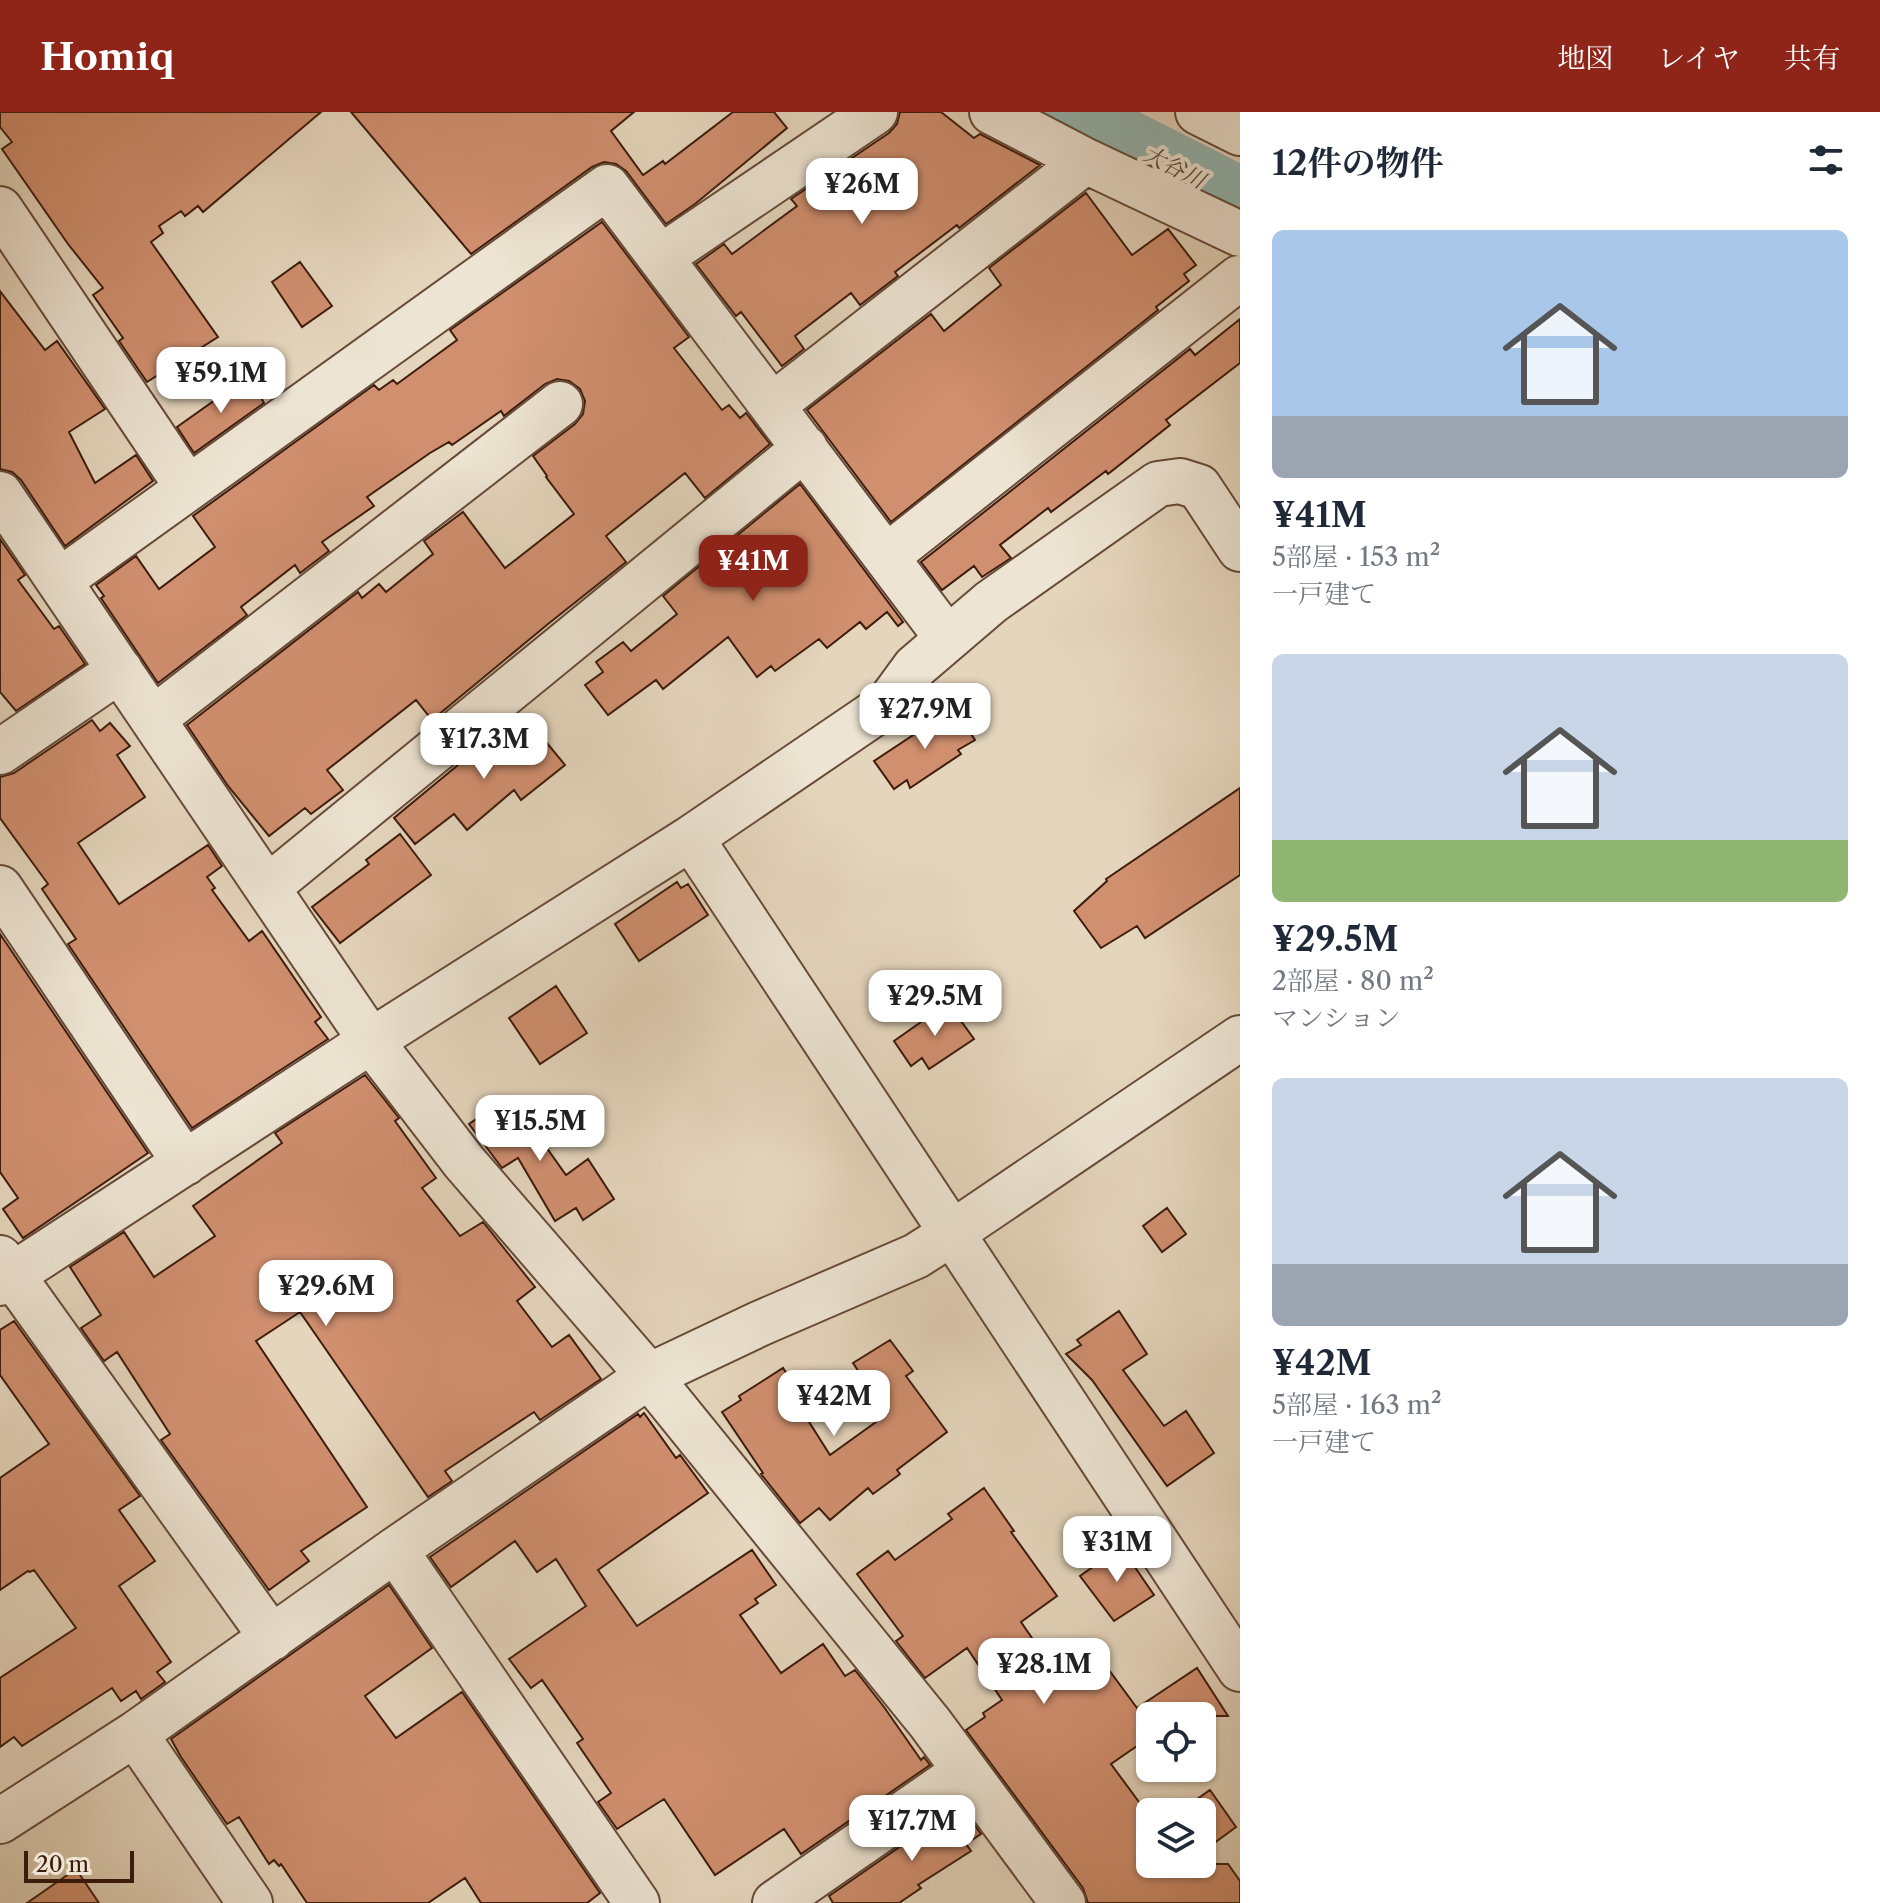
<!DOCTYPE html>
<html lang="ja">
<meta charset="utf-8">
<style>
:root{--surface:#fff;--page:#f6f6f7;--text:#1f2937;--muted:#747a83;--accent:#8f2418}
body{margin:0;font-family:"Libre Caslon Text","Noto Serif JP",serif;background:var(--page);color:var(--text);height:100vh;display:flex;flex-direction:column;font-size:30px;white-space:nowrap}
*{box-sizing:border-box;margin:0}
p{font-size:26px;color:var(--muted)}
.icon{flex:none;width:44px;height:44px;fill:none;stroke:currentColor;stroke-width:2;stroke-linecap:round;stroke-linejoin:round}
.map{position:relative;flex:1;overflow:hidden}
.side{display:flex;flex-direction:column;background:var(--surface);width:640px}
.side>*{flex:none}
.controls{position:absolute;left:1136px;top:1590px;display:grid;gap:16px}
.controls a{display:grid;place-items:center;width:80px;height:80px;border-radius:12px;background:var(--surface);box-shadow:0 2px 6px #0004;font-size:40px}
.scale{position:absolute;left:24px;bottom:20px;width:110px;box-sizing:border-box;padding-left:8px;border:4px solid #3d1c0c;border-top:0;font-size:22px;line-height:28px;white-space:nowrap;color:#3d1c0c;-webkit-text-stroke:6px #ede4d3;paint-order:stroke}
.price{position:absolute;translate:-50% -68px;padding:0 18px;border-radius:16px;background:#fff;color:#222;font-size:26px;line-height:52px;filter:drop-shadow(0 2px 4px #0008)}
.price::after{content:'';position:absolute;left:50%;top:48px;width:24px;height:18px;margin-left:-12px;background:inherit;clip-path:polygon(0 0,100% 0,50% 100%)}
.price.on{background:var(--accent);color:#fff}
ul{padding:0;list-style:none}
li{display:grid;align-content:center;gap:16px;height:424px;padding:0 32px}
li span{display:grid;place-items:center;height:248px;border-radius:12px;color:#555}
li>.icon{margin-inline-start:auto}
span .icon{width:144px;height:144px;fill:#fffc;stroke-width:1}
li b{font-size:34px}
h2{display:flex;justify-content:space-between;align-items:center;height:96px;padding:0 32px;font-size:34px}
header{display:flex;align-items:center;gap:48px;box-sizing:border-box;height:112px;padding:0 40px;background:var(--accent);color:#fff}
header strong{font-size:38px}
nav{display:flex;gap:44px;margin-inline-start:auto;font-size:28px}
main{display:flex;flex:1;min-height:0}
.map>svg:first-child{display:block}
</style>
<header>
<strong>Homiq</strong>
<nav><a>地図</a><a>レイヤ</a><a>共有</a></nav>
</header>
<main>
<div class="map">
<svg width="1240" height="1791" viewBox="0 0 1240 1791">
<rect width="100%" height="100%" fill="#e4d5bc"/>
<filter id="stains"><feTurbulence type="fractalNoise" baseFrequency=".0025" numOctaves="4"/><feColorMatrix values="0 0 0 0 .2 0 0 0 0 .09 0 0 0 0 .02 0 0 0 .5 -.17"/></filter>
<radialGradient id="worn" r=".72"><stop offset=".6" stop-color="#630" stop-opacity="0"/><stop offset="1" stop-color="#630" stop-opacity=".3"/></radialGradient>
<g fill="none" stroke-linecap="round" stroke-linejoin="round">
<path stroke="#95b8b4" stroke-width="66" d="M1066 0 1240 88"/>
</g>
<path fill="#d08f6f" stroke="#3d1c0c" stroke-width="2" d="M0 0H321L203 100 198 94 185 104 181 99 159 114 163 121 151 130 218 225 147 270 119 229 123 226 93 183 103 176 68 132 2 37 12 30 0 15Z
M351 0H634L611 19 643 63 663 49 665 52 733 0H774L787 16 695 92 666 112 626 59 616 52 604 50 592 55 471 142Z
M900 0H941L974 26 980 22 1040 53 959 116 957 113 895 160 898 164 860 193 851 181 795 224 804 237 782 254 741 200 736 204 696 152 724 132 732 142 797 94 791 87 889 21 897 12Z
M1086 81 1132 143 1168 117 1196 153 1184 162 1189 169 1156 195 1158 198 891 410 807 298 931 202 944 219 1001 173 989 156Z
M602 110 689 225 674 236 722 298 729 293 740 306 746 301 770 332 705 386 685 361 606 424 626 450 548 512 432 608 416 588 327 658 343 678 311 702 305 696 269 724 228 674 187 613 358 480 362 486 379 472 386 480 433 442 424 429 463 400 505 456 574 402 546 365 547 364 533 344 575 312 583 302 585 289 580 277 569 269 557 267 545 272 504 304 501 299 452 333 449 330 430 341 367 385 374 394 322 430 329 439 300 461 295 453 241 495 247 503 158 571 101 486 104 484 96 473 136 444 159 477 215 435 193 404 374 273 379 278 393 268 397 272 457 228 450 218Z
M300 150 332 194 302 215 272 170Z
M0 179 45 238 57 229 105 297 69 320 95 371 136 343 153 369 65 434 21 368 12 360 0 357Z
M1240 207V251L1166 308 1170 313 1108 362 1106 359 1051 400 1048 396 1000 433 1011 446 982 465 974 454 942 478 921 450 1190 237 1195 243Z
M249 264 264 291 194 341 177 315Z
M800 372 903 510 898 514 887 500 866 517 860 510 827 536 819 527 775 559 771 554 757 565 728 525 663 577 656 568 608 603 585 573 603 560 596 550 623 530 631 539 677 502 663 484Z
M0 427 25 463 18 468 54 517 59 514 85 552 16 599 0 580Z
M955 598 975 628 958 638 961 642 910 676 907 668 894 677 874 649 939 606 940 609Z
M524 603 565 653 521 688 514 678 467 718 454 702 415 732 394 706 464 648Z
M92 608 100 619 110 611 130 634 117 643 145 685 78 731 119 792 208 733 222 754 207 765 215 776 212 778 249 829 262 819 321 905 315 910 328 927 192 1016 68 832 76 827 42 777 48 772 0 706V665L14 661Z
M1240 676V763L1145 826 1137 814 1101 836 1074 799 1107 769 1106 767Z
M400 722 431 763 340 831 312 795 369 752 366 748Z
M677 770 681 776 688 772 708 803 639 849 615 812Z
M0 822 148 1041 23 1126 3 1097 18 1086 0 1060Z
M556 874 587 921 540 952 509 906Z
M948 891 974 927 929 957 922 946 911 954 894 929Z
M365 963 399 1006 395 1009 436 1066 422 1076 460 1124 483 1110 535 1175 517 1189 552 1235 569 1223 601 1267 540 1308 534 1300 445 1359 452 1369 428 1385 300 1200 256 1229 367 1395 301 1439 309 1449 269 1478 161 1328 170 1322 117 1240 104 1249 81 1216 101 1203 70 1155 124 1120 154 1165 215 1124 193 1094 282 1031 275 1021Z
M510 984 566 1063 588 1047 614 1087 583 1108 576 1096 555 1109 518 1046 502 1056 469 1012Z
M1167 1096 1186 1122 1162 1140 1143 1114Z
M1119 1199 1147 1242 1123 1258 1164 1314 1186 1299 1214 1341 1167 1374 1092 1268 1066 1242 1081 1233 1077 1228Z
M14 1209 140 1384 119 1398 155 1449 119 1474 171 1550 157 1560 165 1570 141 1587 136 1579 121 1589 112 1576 22 1634 14 1625 0 1635V1566L76 1516 34 1458 30 1460 28 1459 0 1478V1366L49 1332 0 1263V1218Z
M890 1228 913 1259 906 1264 947 1320 897 1358 900 1362 873 1382 868 1376 830 1408 819 1396 800 1411 761 1362 763 1361 722 1300 741 1288 739 1284 783 1256 805 1290 799 1294 830 1343 887 1302 853 1251Z
M644 1301 676 1346 680 1343 708 1381 598 1458 637 1514 752 1438 776 1473 755 1487 758 1491 740 1503 781 1561 823 1532 845 1564 855 1558 884 1595 921 1648 924 1645 930 1653 801 1742 784 1717 715 1763 664 1687 617 1717 598 1690 611 1681 577 1631 583 1627 542 1568 531 1576 509 1547 586 1494 556 1447 537 1460 515 1429 451 1475 430 1445 638 1302 640 1305Z
M984 1376 1014 1419 1011 1420 1057 1484 1021 1510 1054 1558 1089 1531 1137 1596 1197 1556 1228 1604H1150V1625L1111 1652 1150 1705V1752H1228L1240 1769V1791H1088L1083 1776 966 1618 985 1605 983 1601 1002 1588 967 1536 925 1566 896 1529 903 1524 857 1462 888 1439 895 1448 952 1407 948 1402Z
M1121 1435 1154 1483 1114 1509 1080 1464Z
M389 1473 432 1536 365 1584 396 1626 462 1580 600 1781 587 1791H481L465 1766 428 1791H307L281 1752 279 1754 274 1748 269 1752 239 1705 227 1712 181 1645 171 1627Z
M1210 1678 1236 1715 1202 1740V1700H1179Z
M960 1693 981 1722 966 1732 971 1739 918 1773 921 1776 899 1791H833L829 1784Z
M76 1757 99 1791H27Z"/>
<g fill="none" stroke-linecap="round" stroke-linejoin="round">
<defs>
<path id="minor" d="M992 0 1086 49 1240 122
M0 97 188 376
M661 145 875 0
M773 293 1086 49
M0 382 371 929 464 1050 649 1264 930 1611 1063 1791
M886 445 1239 166
M59 469 607 75 947 526
M153 607 560 292
M0 640 120 558
M691 726 1240 1557
M268 775 805 336
M0 776 185 1051
M0 1146 272 1526
M0 1171 371 929 691 726 888 592 915 555 991 490 1158 372 1180 369 1199 375 1240 437
M395 1438 637 1791
M135 1622 250 1791
M0 1709 135 1622 395 1438 649 1264 761 1211 916 1144 952 1121
M775 1791 965 1659"/>
<path id="tertiary" d="M1198 0 1240 21
M952 1121 1240 926"/>
</defs>
<use href="#minor" stroke="#674a38" stroke-width="48"/>
<use href="#tertiary" stroke="#674a38" stroke-width="48"/>
<use href="#minor" stroke="#ede4d3" stroke-width="44"/>
<use href="#tertiary" stroke="#ede4d3" stroke-width="44"/>
</g>
<g text-anchor="middle" dominant-baseline="central" stroke-width="8" stroke-linejoin="round" paint-order="stroke">
<g font-size="22" font-style="italic" fill="#574b3e" stroke="#ede4d3">
<text transform="translate(1174 55) rotate(27)">大谷川</text>
</g>
</g>
<rect width="100%" height="100%" filter="url(#stains)"/>
<rect width="100%" height="100%" fill="url(#worn)"/>
</svg>
<div class="controls">
<a><svg class="icon" aria-label="locate" viewBox="0 0 24 24"><circle cx="12" cy="12" r="6"/><path d="M12 2v4M12 18v4M2 12h4M18 12h4"/></svg></a>
<a><svg class="icon" aria-label="layers" viewBox="0 0 24 24"><path d="M12 4l9 5-9 5-9-5zM3 14l9 5 9-5"/></svg></a>
</div>
<div class="scale">20 m</div>
<b class="price" style="left:862px;top:114px">¥26M</b>
<b class="price" style="left:221px;top:303px">¥59.1M</b>
<b class="price on" style="left:753px;top:491px">¥41M</b>
<b class="price" style="left:925px;top:639px">¥27.9M</b>
<b class="price" style="left:484px;top:669px">¥17.3M</b>
<b class="price" style="left:935px;top:926px">¥29.5M</b>
<b class="price" style="left:540px;top:1051px">¥15.5M</b>
<b class="price" style="left:326px;top:1216px">¥29.6M</b>
<b class="price" style="left:834px;top:1326px">¥42M</b>
<b class="price" style="left:1117px;top:1472px">¥31M</b>
<b class="price" style="left:1044px;top:1594px">¥28.1M</b>
<b class="price" style="left:912px;top:1751px">¥17.7M</b>
</div>
<section class="side">
<h2>12件の物件<svg class="icon" aria-label="filters" viewBox="0 0 24 24"><path d="M4 7h16M4 17h16"/><circle cx="9" cy="7" r="2"/><circle cx="15" cy="17" r="2"/></svg></h2>
<ul>
<li><span style="background:linear-gradient(#a9c7e8 75%,#9aa5b1 0)"><svg class="icon" aria-label="home" viewBox="0 0 24 24"><path d="M3 11l9-7 9 7M6 9v11h12V9"/></svg></span><div><b>¥41M</b><p>5部屋 · 153 m²</p><p>一戸建て</p></div></li>
<li><span style="background:linear-gradient(#c9d6e8 75%,#8fb573 0)"><svg class="icon" aria-label="home" viewBox="0 0 24 24"><path d="M3 11l9-7 9 7M6 9v11h12V9"/></svg></span><div><b>¥29.5M</b><p>2部屋 · 80 m²</p><p>マンション</p></div></li>
<li><span style="background:linear-gradient(#c9d6e8 75%,#9aa5b1 0)"><svg class="icon" aria-label="home" viewBox="0 0 24 24"><path d="M3 11l9-7 9 7M6 9v11h12V9"/></svg></span><div><b>¥42M</b><p>5部屋 · 163 m²</p><p>一戸建て</p></div></li>
</ul>
</section>
</main>
